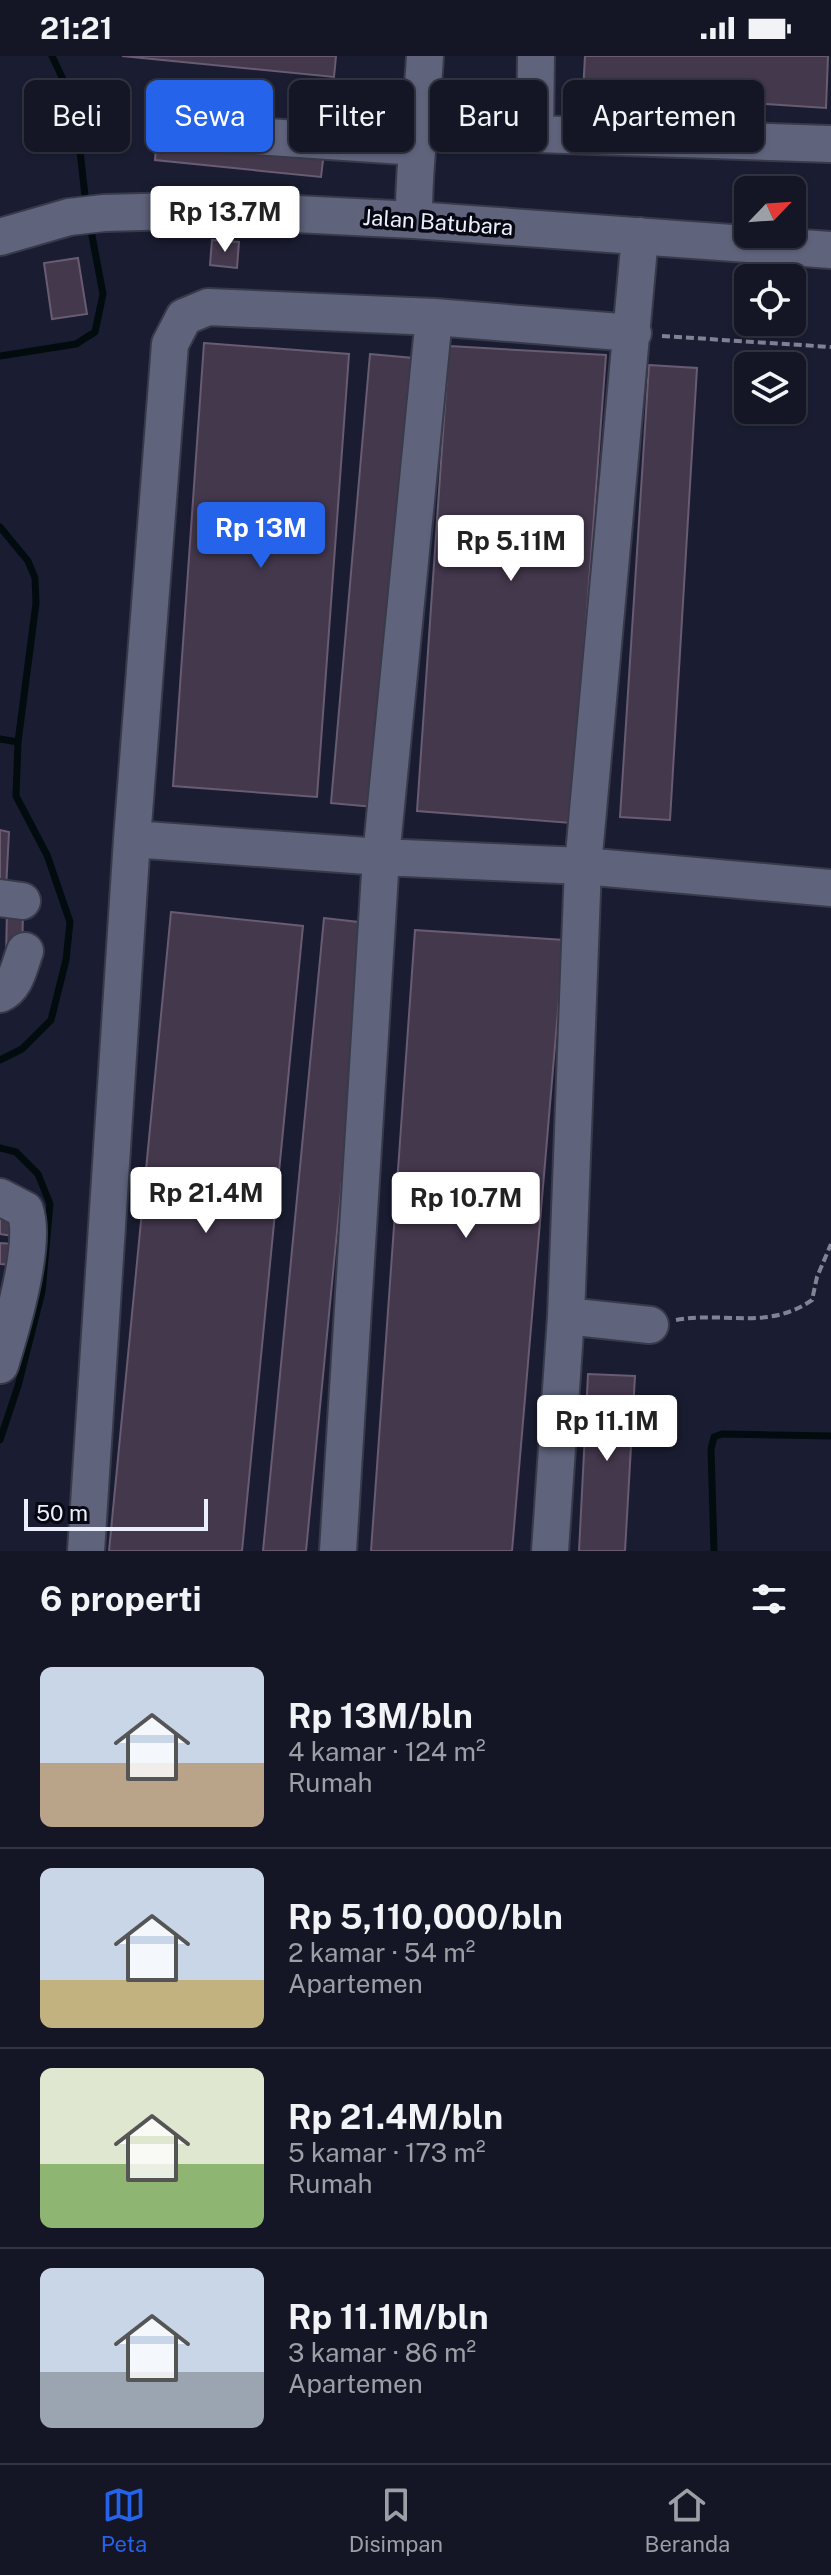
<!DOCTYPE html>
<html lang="id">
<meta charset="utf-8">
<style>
:root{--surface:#141625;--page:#212332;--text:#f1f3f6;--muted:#9d9fa7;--line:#333542;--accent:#2563eb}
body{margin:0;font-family:"Public Sans",sans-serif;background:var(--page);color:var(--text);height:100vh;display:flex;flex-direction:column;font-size:30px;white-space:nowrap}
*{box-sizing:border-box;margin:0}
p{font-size:26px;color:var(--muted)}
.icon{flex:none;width:44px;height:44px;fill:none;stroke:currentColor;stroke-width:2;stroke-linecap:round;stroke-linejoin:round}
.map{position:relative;height:1495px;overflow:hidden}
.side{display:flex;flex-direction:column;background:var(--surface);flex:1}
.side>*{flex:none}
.hud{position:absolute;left:24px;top:24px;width:784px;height:72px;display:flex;gap:16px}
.needle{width:52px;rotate:65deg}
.tools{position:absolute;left:734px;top:120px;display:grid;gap:16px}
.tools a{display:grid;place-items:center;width:72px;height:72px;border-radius:12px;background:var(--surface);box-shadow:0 2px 6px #0004,0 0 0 2px var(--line);font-size:40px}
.scale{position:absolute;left:24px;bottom:20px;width:184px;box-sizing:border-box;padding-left:8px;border:4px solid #ebeefc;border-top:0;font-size:22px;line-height:28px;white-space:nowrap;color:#ebeefc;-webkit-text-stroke:6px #070811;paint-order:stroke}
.price{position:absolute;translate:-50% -68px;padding:0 18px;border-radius:8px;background:#fff;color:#222;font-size:26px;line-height:52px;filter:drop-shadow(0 2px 4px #0008)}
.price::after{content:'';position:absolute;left:50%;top:48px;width:24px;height:18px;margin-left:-12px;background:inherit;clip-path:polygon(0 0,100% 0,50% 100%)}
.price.selected{background:var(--accent);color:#fff}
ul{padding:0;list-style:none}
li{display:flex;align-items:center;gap:24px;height:200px;padding:0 40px}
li+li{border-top:2px solid var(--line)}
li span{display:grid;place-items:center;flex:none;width:224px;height:160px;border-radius:12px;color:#555}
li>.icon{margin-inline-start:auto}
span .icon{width:96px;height:96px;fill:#fffc;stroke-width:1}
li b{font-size:34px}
h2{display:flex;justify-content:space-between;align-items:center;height:96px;padding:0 40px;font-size:34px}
.tag{padding:0 28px;border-radius:12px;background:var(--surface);box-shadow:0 2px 6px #0004,0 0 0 2px var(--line);font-size:28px;line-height:72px}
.tag.selected{background:var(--accent);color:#fff}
.status{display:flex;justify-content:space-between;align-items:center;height:56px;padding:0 40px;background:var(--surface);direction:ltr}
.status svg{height:22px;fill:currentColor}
.menu{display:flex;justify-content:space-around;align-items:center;height:112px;border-top:2px solid var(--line);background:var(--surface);font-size:22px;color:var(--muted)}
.menu a{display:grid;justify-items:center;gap:4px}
.menu .selected{color:var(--accent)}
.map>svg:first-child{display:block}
</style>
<div class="status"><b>21:21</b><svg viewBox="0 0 49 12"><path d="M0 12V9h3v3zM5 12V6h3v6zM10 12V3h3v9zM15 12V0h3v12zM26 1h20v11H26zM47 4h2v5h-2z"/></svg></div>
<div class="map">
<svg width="831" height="1495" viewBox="0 0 831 1495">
<rect width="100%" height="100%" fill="#1a1d31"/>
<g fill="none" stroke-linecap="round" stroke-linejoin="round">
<path stroke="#020c0f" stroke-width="7" d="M52 0 67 32 76 59 86 149
M0 300 76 288 95 276 103 238 90 169
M0 471 28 505 35 522 36 547 18 686 16 740 47 799 70 866 66 904 51 964 22 993 0 1004
M0 683 18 686
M0 1092 16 1096 38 1118 50 1148 42 1236 18 1330 0 1384
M714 1495 711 1393 714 1381 722 1378 831 1380"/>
</g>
<path fill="#44384d" stroke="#685b72" stroke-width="2" d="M122 0H336L334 21Z
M585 0H828L826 52 583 36Z
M157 79 324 96 321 121 155 104Z
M212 184 239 186 237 212 210 209Z
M78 202 87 258 52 263 44 207Z
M204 287 349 298 317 741 173 730Z
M449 290 606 299 571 767 417 755Z
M370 298 413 302 374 751 331 747Z
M649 309 697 312 670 764 620 761Z
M0 774 9 776 6 833 0 832Z
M7 854 23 856 22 901 6 902Z
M171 856 303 870 242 1495H109Z
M324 862 367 867 306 1495H263Z
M415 874 564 884 512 1495H371Z
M0 1154 13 1155V1180L0 1178Z
M0 1187 13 1188V1209L0 1208Z
M588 1318 635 1320 625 1495H579Z"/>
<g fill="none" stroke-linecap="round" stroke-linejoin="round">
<defs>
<path id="minor" d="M422 65 535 78 831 88
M181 75 418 91
M535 78 536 0
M414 164C413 109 422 55 425 0
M0 181 69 161 104 157 217 154 414 164 831 194
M132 783 381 801 583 810 831 832
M0 842 22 845
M0 938C16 931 19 911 25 895
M0 1141 25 1154C37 1188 11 1273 0 1309
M566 1260 650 1269
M86 1495 132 783 170 288 184 261 208 251 434 261 633 277
M338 1495 381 801 434 261
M550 1495 566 1260 583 810 640 180"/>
</defs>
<use href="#minor" stroke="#383a4a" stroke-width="40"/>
<path stroke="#808394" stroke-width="4" stroke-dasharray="8 4" stroke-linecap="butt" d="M662 280 831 291
M676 1264C725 1255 767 1275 812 1244L817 1221 831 1188"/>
<use href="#minor" stroke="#5f637c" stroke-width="36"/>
</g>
<g text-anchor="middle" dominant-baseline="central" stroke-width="7" stroke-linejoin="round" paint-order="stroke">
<g font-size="22" fill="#ebeefc" stroke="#070811">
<text transform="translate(438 166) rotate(4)">Jalan Batubara</text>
</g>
</g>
</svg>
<div class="tools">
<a><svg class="needle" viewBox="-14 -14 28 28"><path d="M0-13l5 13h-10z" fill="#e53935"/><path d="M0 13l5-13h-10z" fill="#9d9fa7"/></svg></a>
<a><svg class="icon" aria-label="locate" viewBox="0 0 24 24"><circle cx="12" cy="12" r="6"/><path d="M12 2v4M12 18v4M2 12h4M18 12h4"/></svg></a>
<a><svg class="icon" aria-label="layers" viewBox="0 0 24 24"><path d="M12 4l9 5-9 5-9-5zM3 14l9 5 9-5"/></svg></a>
</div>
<div class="scale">50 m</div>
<b class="price" style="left:225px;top:198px">Rp 13.7M</b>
<b class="price selected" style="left:261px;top:514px">Rp 13M</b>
<b class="price" style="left:511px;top:527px">Rp 5.11M</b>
<b class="price" style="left:206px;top:1179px">Rp 21.4M</b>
<b class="price" style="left:466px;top:1184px">Rp 10.7M</b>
<b class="price" style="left:607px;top:1407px">Rp 11.1M</b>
<div class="hud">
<a class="tag">Beli</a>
<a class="tag selected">Sewa</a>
<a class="tag">Filter</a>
<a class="tag">Baru</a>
<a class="tag">Apartemen</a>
</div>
</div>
<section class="side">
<h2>6 properti<svg class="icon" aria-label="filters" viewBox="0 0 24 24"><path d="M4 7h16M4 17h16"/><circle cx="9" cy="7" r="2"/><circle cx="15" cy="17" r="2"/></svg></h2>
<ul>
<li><span style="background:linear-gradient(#c9d6e8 60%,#b9a48a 0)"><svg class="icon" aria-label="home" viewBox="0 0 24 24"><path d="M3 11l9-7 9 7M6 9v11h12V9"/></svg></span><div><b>Rp 13M/bln</b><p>4 kamar · 124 m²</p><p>Rumah</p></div></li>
<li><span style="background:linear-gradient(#c9d6e8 70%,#c2b280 0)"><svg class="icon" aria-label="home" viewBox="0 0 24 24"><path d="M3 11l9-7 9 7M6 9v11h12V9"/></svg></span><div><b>Rp 5,110,000/bln</b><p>2 kamar · 54 m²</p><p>Apartemen</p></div></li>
<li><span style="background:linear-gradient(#dfe7d0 60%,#8fb573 0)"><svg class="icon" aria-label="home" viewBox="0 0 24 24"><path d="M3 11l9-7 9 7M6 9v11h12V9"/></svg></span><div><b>Rp 21.4M/bln</b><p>5 kamar · 173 m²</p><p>Rumah</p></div></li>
<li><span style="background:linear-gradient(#c9d6e8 65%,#9aa5b1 0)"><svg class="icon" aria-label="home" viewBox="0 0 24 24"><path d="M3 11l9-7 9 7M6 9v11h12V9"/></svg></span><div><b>Rp 11.1M/bln</b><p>3 kamar · 86 m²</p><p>Apartemen</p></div></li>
</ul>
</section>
<nav class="menu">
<a class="selected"><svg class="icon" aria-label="map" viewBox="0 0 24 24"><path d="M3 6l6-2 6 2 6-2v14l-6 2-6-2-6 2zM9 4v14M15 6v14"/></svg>Peta</a>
<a><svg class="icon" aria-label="saved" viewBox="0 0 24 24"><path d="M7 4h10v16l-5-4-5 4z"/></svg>Disimpan</a>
<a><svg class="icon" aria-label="home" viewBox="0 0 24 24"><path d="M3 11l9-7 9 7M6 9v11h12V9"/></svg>Beranda</a>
</nav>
